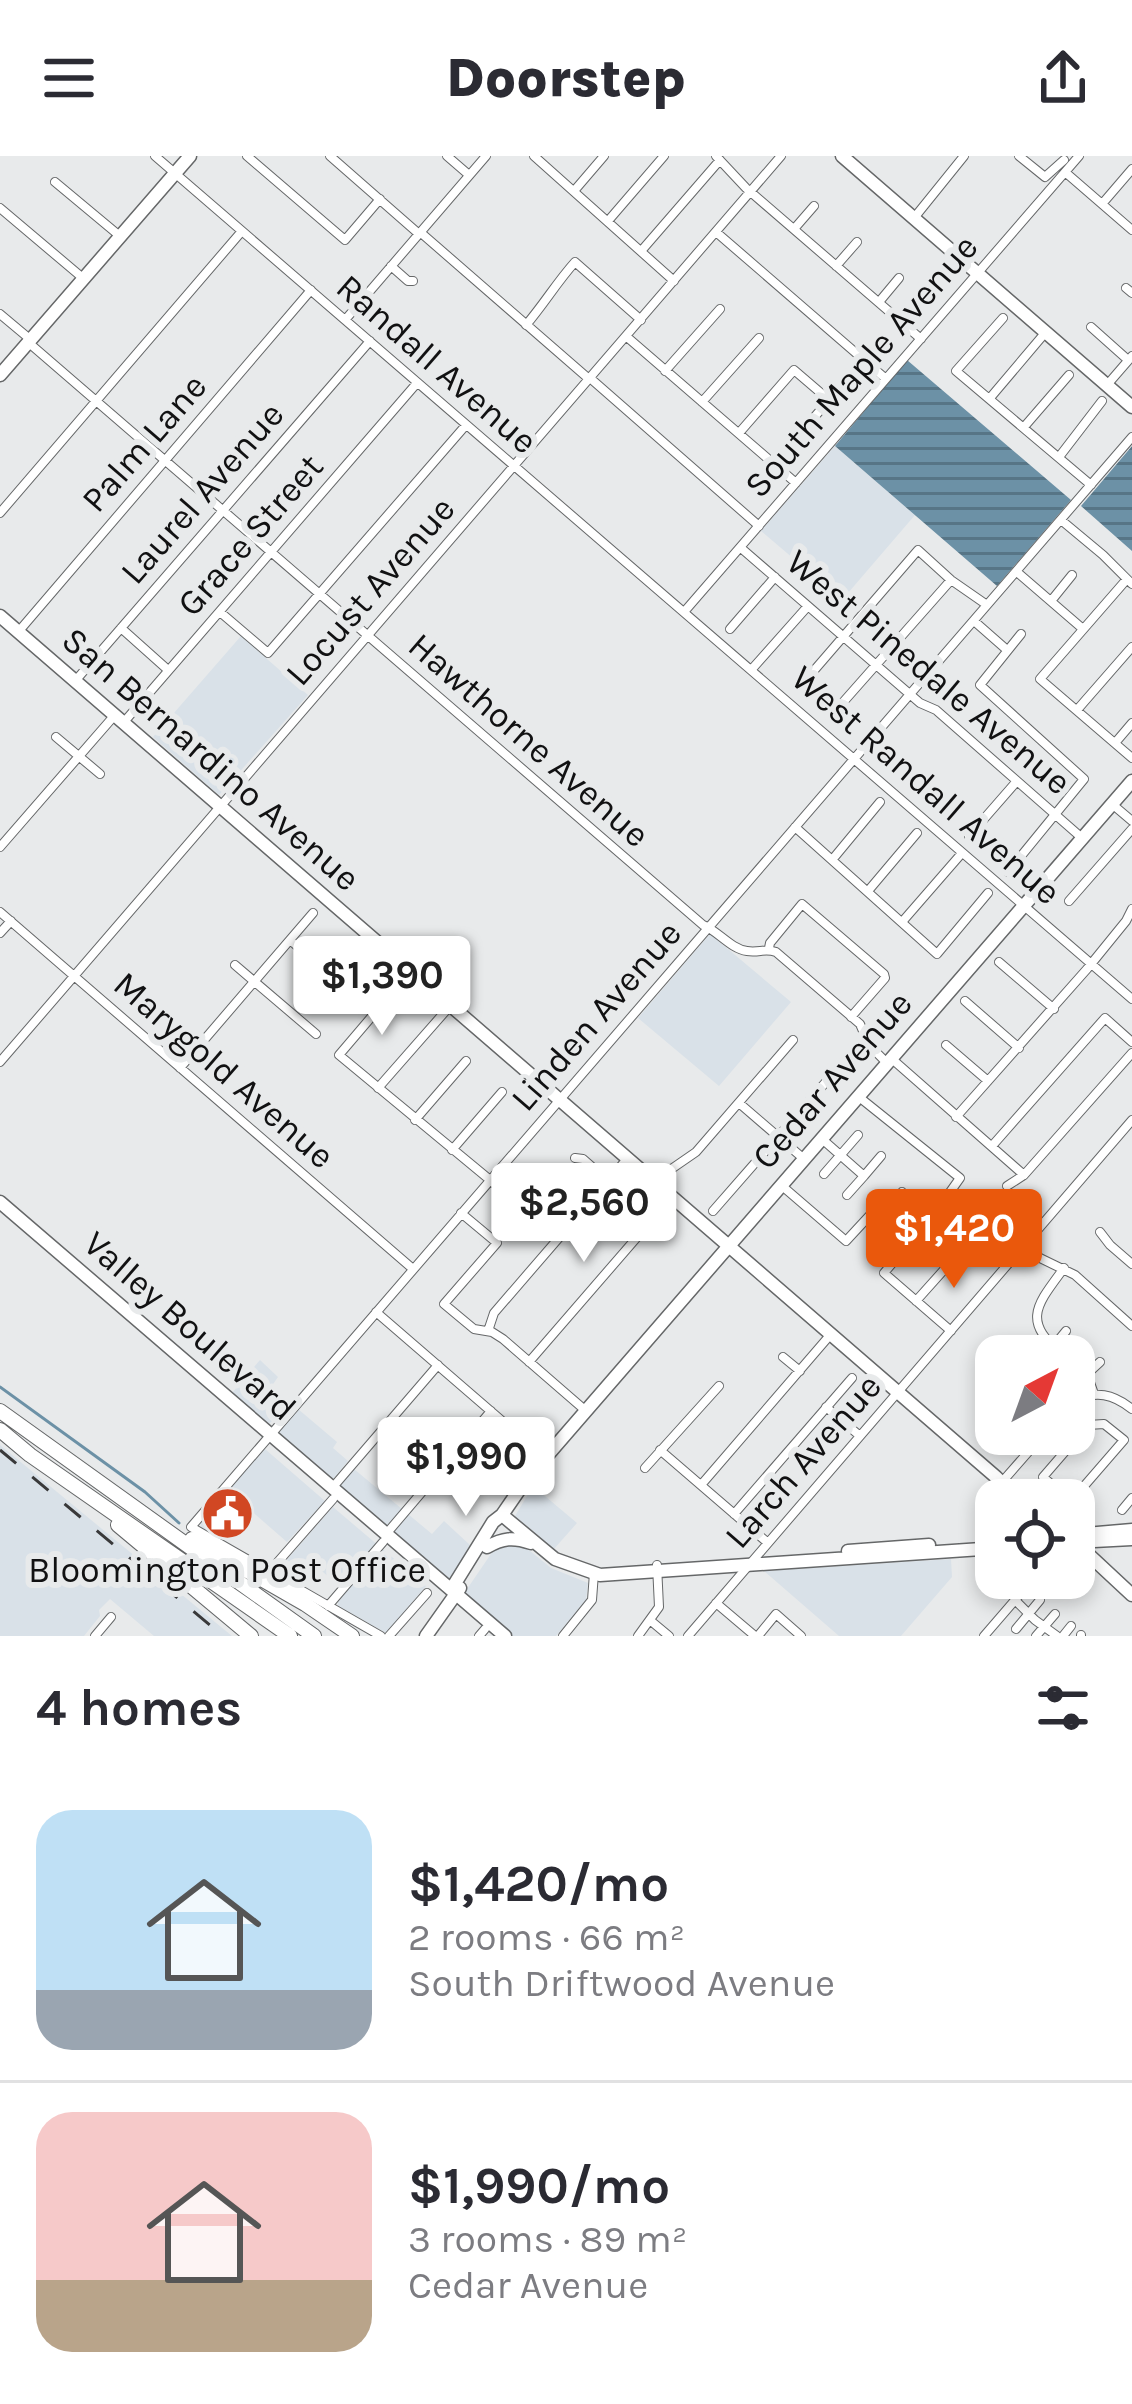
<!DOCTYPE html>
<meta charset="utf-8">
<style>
:root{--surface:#fff;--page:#f7f7f7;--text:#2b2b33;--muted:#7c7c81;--line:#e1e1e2;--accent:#ea580c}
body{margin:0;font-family:Karla,sans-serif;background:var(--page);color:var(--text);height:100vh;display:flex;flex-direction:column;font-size:45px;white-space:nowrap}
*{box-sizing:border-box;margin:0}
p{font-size:39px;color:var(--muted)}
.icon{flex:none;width:66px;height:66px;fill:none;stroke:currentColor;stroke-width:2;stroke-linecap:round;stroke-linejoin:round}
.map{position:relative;height:1480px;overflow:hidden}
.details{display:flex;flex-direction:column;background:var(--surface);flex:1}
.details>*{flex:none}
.needle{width:78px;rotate:41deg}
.fabs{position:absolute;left:975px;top:1179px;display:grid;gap:24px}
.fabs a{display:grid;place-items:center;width:120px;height:120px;border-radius:24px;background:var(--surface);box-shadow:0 6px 18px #0003;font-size:60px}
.price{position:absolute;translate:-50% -102px;padding:0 27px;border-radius:12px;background:#fff;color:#222;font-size:39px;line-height:78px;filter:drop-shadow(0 3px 6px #0008)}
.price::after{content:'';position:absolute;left:50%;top:72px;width:36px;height:27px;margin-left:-18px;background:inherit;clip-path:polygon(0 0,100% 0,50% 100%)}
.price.selected{background:var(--accent);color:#fff}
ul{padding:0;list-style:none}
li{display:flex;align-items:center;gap:36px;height:300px;padding:0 36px}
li+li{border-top:3px solid var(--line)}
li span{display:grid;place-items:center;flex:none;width:336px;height:240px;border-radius:36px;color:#555}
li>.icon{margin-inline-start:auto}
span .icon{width:144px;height:144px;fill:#fffc;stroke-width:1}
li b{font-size:51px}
h2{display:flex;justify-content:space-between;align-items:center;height:144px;padding:0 36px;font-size:51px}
header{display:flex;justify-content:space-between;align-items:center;height:156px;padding:0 36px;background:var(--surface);font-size:54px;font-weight:800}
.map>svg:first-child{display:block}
</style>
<header><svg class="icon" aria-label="menu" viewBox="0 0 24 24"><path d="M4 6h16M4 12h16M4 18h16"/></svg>Doorstep<svg class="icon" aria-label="share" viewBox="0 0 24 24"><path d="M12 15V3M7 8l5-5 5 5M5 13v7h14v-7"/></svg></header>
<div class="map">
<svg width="1132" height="1480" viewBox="0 0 1132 1480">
<defs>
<pattern id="water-rules" width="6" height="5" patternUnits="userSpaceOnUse" patternTransform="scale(3)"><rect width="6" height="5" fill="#6c91a6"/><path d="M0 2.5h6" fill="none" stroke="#577586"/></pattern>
</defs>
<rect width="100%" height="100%" fill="#e8eaeb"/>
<path fill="#d9e1e8" d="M835 290 915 359 842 444 761 375Z
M241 480 308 539 219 639 153 581Z
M710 778 791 846 719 930 638 862Z
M260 1204 278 1221 271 1231 289 1247 269 1268 232 1237Z
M298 1253 337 1286 333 1292 348 1305 333 1323 281 1282 280 1274Z
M0 1289 232 1480H154L110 1443 99 1454 100 1460 84 1480H0Z
M265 1293 325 1345 287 1386 249 1353 222 1383 201 1371 200 1367Z
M354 1313 432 1378 444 1365 470 1389 451 1422H447L340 1330Z
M533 1330 577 1367 554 1393 515 1360Z
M333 1351 426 1430 386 1477 338 1450V1446L346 1436 316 1410 299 1428 277 1415Z
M503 1388 524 1390 551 1412 588 1427 586 1444 556 1480H513L466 1440 465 1436 493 1395Z
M951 1403 952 1421 901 1480H839L764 1415Z"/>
<path fill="url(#water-rules)" d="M907 204 1071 344 997 430 835 290Z
M1132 290V395L1081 350Z"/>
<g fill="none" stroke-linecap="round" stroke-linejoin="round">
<path stroke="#6c91a6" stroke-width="3" d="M0 1231 145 1336 179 1367"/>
<defs>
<path id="minor" d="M155 0 1132 843
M247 0 345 84 380 43
M330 0 419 78
M447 0 469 19
M534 0 674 125
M716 0 746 32 921 183
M1019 0 1045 21 1064 4
M1065 16 1132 74
M55 26 121 81
M574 35 604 0
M1102 48 1132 13
M0 52 84 123
M914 62 964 0
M608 65 664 0
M794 73 814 50
M420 76 589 223
M716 76 886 223
M642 94 720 4
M391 110 408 125H413
M836 110 857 86
M1126 132 1132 137
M879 146 899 122
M0 158 31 184
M1003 162 956 215 1091 329
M345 164 486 0
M526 169C544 148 557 126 575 106L641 164
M1091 171 1128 204
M627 181 796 327
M29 187 703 769C718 775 731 793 747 795 759 797 765 792 776 796L860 868 869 889 887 907
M665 215 720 153
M590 222 759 370
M1107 229 1132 200
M990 242 1045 177
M702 246 759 182
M1024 271 1069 219
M739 277 794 214 829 244 774 308
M1059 301 1102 245
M0 357 242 75
M1061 364 1103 399 1132 428
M741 392 920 547 936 554 1082 682
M1017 416 1083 473
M1127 423 1040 523 1132 602
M1051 445 1072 419
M220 456 268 497 466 269
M684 456 1079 0
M974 465 1007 494
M121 472 168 514
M730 473 775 421
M19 475 311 134
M752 513 808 450
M76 524 370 185
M798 533 918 394 951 424 987 449
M1077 554 1132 491
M830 561 951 424
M124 566 417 227
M56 581 100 618
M1115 587 1132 567
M1112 648 1132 665
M795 671 937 798 988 737
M969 680 1017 625
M0 691 114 560
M832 704 880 646
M1008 716 1084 623 980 529 1021 478
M868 735 917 677
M1069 745 1132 673
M0 756 413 1113
M902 766 962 697
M0 777 11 765
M290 784 375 857
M769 792 770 787 802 748 884 818 885 822 851 861
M999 806 1054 853
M235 809 316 878
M332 821 368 779
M391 838 339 899 559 1081
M965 845 1019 892
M946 889 988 925
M892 903 1024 1019
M0 906 781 0
M180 912 313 757
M378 932 450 850
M859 941 960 1022 938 1053 884 1117 951 1175
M739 947 804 1003
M956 961 1087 813 1126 765 1132 753
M415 964 466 905
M822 983 864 1020 881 1000
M992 990 1105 862 1132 886
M452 994 502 936
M575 1002 583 1003 608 1025
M824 1018 858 979
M657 1028 667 1016 696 996 793 884
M781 1029 846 1085 871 1058 892 1049 902 1036
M1007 1030 1024 1019 1132 897
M847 1039 864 1020
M559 1047 566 1049 578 1059
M892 1049 920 1075
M713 1055 832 919
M461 1057 497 1087 444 1148 474 1173 492 1176 503 1183 586 1255
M1100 1076 1110 1089 1132 1108
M1025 1089 1040 1102 1075 1119 1132 1170
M916 1145 959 1097
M376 1156 545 1302
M488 1175 494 1157 627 1003
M1053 1191 1066 1175
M1064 1200C1021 1165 1036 1150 1064 1112
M783 1201 800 1215
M529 1206 671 1042
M1074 1208 1087 1218 1094 1238
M1087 1218 1100 1206
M1074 1245C1096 1234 1113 1238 1132 1253
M826 1251 860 1280
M1043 1278 1064 1296
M660 1294 768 1387
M645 1312 719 1230
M1002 1326 1044 1278
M701 1329 831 1178
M333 1331 438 1209
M1070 1344 1043 1321 1088 1269 1104 1268 1124 1284 1072 1344
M1122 1354 1132 1342
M734 1358 852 1222
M387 1377 491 1255
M269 1416 333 1343
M1015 1444 1035 1464 1057 1480
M716 1447 755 1480
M328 1450 383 1386
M651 1465 669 1480
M1016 1473 1040 1444
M95 1480 111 1461
M381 1480 191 1371 1132 281
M389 1480 427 1437
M479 1480 485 1473
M563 1480 592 1444 594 1417
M638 1480 659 1451 657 1409
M688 1480 1132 964
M758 1480 776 1458 801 1480
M984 1480 1034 1422
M1036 1480 1055 1458
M1063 1480 1071 1470
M1081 1480V1479"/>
<path id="major" d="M842 0 1132 251
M0 219 190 0
M0 460 996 1321 1019 1344
M0 1046 505 1480
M502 1359 555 1403 600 1419 996 1392
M1074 1379 1132 1374
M1074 1385 1132 1439
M1075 1386 1132 1383
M487 1391C503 1382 513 1381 531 1387
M848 1395 929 1389
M456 1438 454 1429 493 1366 502 1359 526 1324 1132 625
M426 1480 460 1432"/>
<path id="highway" d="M0 1255 314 1480
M0 1274 30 1299 290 1480
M118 1369 251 1480
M192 1383 305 1448 352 1480"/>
</defs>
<use href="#minor" stroke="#656768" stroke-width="10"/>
<use href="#major" stroke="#656768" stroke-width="15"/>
<use href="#highway" stroke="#656768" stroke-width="16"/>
<use href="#minor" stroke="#fff" stroke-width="8"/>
<use href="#major" stroke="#fff" stroke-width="12"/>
<use href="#highway" stroke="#fff" stroke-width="14"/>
<path stroke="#39393a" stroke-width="3" stroke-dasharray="21 21" stroke-linecap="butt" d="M0 1294 223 1480"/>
</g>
<defs>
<symbol id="civic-disc" viewBox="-11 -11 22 22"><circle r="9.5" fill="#d14723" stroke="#e8eaeb"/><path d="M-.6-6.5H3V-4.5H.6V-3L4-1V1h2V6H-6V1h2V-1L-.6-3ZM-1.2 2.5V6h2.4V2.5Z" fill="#fff"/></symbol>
</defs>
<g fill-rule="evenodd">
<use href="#civic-disc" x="198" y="1328" width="59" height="59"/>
</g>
<g text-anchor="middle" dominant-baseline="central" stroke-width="12" stroke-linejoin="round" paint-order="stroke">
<g font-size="36" fill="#111112" stroke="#e8eaeb">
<text transform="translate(437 208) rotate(41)">Randall Avenue</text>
<text transform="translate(861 210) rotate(-49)">South Maple Avenue</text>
<text transform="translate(144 287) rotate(-49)">Palm Lane</text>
<text transform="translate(202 337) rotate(-49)">Laurel Avenue</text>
<text transform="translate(250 379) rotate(-49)">Grace Street</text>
<text transform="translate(370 435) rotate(-49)">Locust Avenue</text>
<text transform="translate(929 516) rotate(40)">West Pinedale Avenue</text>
<text transform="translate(529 584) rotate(41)">Hawthorne Avenue</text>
<text transform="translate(211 603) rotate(41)">San Bernardino Avenue</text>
<text transform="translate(926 629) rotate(41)">West Randall Avenue</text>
<text transform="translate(596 860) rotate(-49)">Linden Avenue</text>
<text transform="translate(224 914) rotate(41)">Marygold Avenue</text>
<text transform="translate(832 924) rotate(-49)">Cedar Avenue</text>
<text transform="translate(190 1170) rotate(41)">Valley Boulevard</text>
<text transform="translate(803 1305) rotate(-49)">Larch Avenue</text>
</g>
<g font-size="36" fill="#111112" stroke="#e8eaeb">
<text x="227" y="1414">Bloomington Post Office</text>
</g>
</g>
</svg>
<div class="fabs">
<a><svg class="needle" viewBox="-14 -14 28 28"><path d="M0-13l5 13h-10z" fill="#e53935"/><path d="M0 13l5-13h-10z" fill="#7c7c81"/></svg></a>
<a><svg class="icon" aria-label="locate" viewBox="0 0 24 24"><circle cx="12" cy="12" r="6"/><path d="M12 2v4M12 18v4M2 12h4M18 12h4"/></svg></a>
</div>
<b class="price" style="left:382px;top:882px">$1,390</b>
<b class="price" style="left:584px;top:1109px">$2,560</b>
<b class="price selected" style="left:954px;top:1135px">$1,420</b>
<b class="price" style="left:466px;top:1363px">$1,990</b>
</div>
<section class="details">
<h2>4 homes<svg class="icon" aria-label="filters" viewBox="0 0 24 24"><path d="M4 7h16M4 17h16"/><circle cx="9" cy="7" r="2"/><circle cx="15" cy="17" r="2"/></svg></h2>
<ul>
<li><span style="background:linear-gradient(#bfe0f5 75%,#9aa5b1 0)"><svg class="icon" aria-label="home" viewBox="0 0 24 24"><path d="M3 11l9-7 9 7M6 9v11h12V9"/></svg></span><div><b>$1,420/mo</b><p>2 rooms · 66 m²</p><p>South Driftwood Avenue</p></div></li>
<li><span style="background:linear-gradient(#f6c9c9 70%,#b9a48a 0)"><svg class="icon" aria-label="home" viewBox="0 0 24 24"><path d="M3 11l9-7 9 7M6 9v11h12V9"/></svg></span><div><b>$1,990/mo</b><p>3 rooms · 89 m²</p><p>Cedar Avenue</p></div></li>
</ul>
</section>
